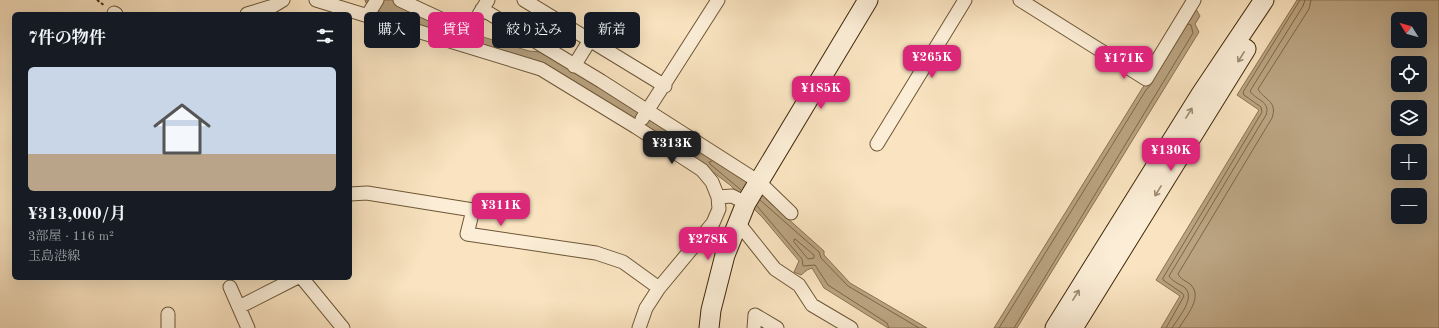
<!DOCTYPE html>
<html lang="ja">
<meta charset="utf-8">
<style>
:root{--surface:#171b24;--page:#20242c;--text:#f1f3f6;--muted:#9ea1a6;--line:#363941;--accent:#db2777}
body{margin:0;font-family:"Old Standard TT","Noto Serif JP",serif;background:var(--page);color:var(--text);height:100vh;display:flex;flex-direction:column;font-size:15px;white-space:nowrap}
*{box-sizing:border-box;margin:0}
p{font-size:13px;color:var(--muted)}
.icon{flex:none;width:22px;height:22px;fill:none;stroke:currentColor;stroke-width:2;stroke-linecap:round;stroke-linejoin:round}
.map{position:relative;flex:1;overflow:hidden}
.sheet{position:absolute;left:12px;top:12px;width:340px;height:268px;display:flex;flex-direction:column;background:var(--surface);border-radius:6px;box-shadow:0 4px 16px #0002}
.sheet>*{flex:none}
.banner{position:absolute;left:364px;top:12px;width:380px;height:36px;display:flex;gap:8px}
.needle{width:26px;rotate:307deg}
.tools{position:absolute;left:1391px;top:12px;display:grid;gap:8px}
.tools a{display:grid;place-items:center;width:36px;height:36px;border-radius:6px;background:var(--surface);box-shadow:0 4px 16px #0002;font-size:20px}
.price{position:absolute;translate:-50% -34px;padding:0 9px;border-radius:8px;background:var(--accent);color:#fff;font-size:13px;line-height:26px;filter:drop-shadow(0 1px 2px #0008)}
.price::after{content:'';position:absolute;left:50%;top:24px;width:12px;height:9px;margin-left:-6px;background:inherit;clip-path:polygon(0 0,100% 0,50% 100%)}
.price.on{background:#222;color:#fff}
ul{padding:0;list-style:none}
li{display:grid;align-content:center;gap:8px;height:212px;padding:0 16px}
li+li{border-top:1px solid var(--line)}
li span{display:grid;place-items:center;height:124px;border-radius:6px;color:#555}
li>.icon{margin-inline-start:auto}
span .icon{width:72px;height:72px;fill:#fffc;stroke-width:1}
li b{font-size:17px}
h2{display:flex;justify-content:space-between;align-items:center;height:48px;padding:0 16px;font-size:17px}
.pill{padding:0 14px;border-radius:6px;background:var(--surface);box-shadow:0 4px 16px #0002;font-size:14px;line-height:36px}
.pill.on{background:var(--accent);color:#fff}
.map>svg:first-child{display:block}
</style>
<div class="map">
<svg width="1439" height="328" viewBox="0 0 1439 328">
<rect width="100%" height="100%" fill="#f9e3c0"/>
<filter id="stains"><feTurbulence type="fractalNoise" baseFrequency=".005" numOctaves="4"/><feColorMatrix values="0 0 0 0 .2 0 0 0 0 .09 0 0 0 0 .02 0 0 0 .5 -.17"/></filter>
<radialGradient id="worn" r=".72"><stop offset=".6" stop-color="#630" stop-opacity="0"/><stop offset="1" stop-color="#630" stop-opacity=".3"/></radialGradient>
<path fill="#baa381" stroke="#897251" fill-rule="evenodd" d="M365 0H393L457 29 529 51 541 52 571 68 738 174 824 251V255L850 283 927 328H888L824 288 812 268 807 270 801 275 794 272 799 261 763 218 730 185 693 157 565 78 386 18 377 8 366 3Z
M1297 0H1439V328H1161L1180 296 1156 280 1259 110 1237 95ZM1398 19H1420V41H1398ZM1398 63H1420V85H1398ZM1398 107H1420V129H1398ZM1398 151H1420V173H1398ZM1398 195H1420V217H1398Z
M1196 9 1200 16 1195 24 1199 32 1017 328H994L1143 87 1148 82Z"/>
<g fill="none" stroke-linecap="round" stroke-linejoin="round">
<path stroke="#7d6644" stroke-width="1" d="M712 161 709 162 710 164 741 190
M760 200 819 252 821 258 848 286 919 328
M757 206 802 259 803 266 815 265 828 285 887 323 889 328
M795 239 814 255V258L808 259 794 242Z
M999 328 1146 90 1152 83
M1014 328 1193 33 1191 25 1188 24
M1166 328 1184 296 1182 293 1163 280V278L1262 112 1261 107 1244 95 1243 92 1300 0
M1172 328C1178 318 1197 297 1184 287 1179 284 1172 281 1169 276L1266 115C1271 101 1255 100 1250 91L1303 6 1305 0
M1179 328C1186 316 1204 297 1190 284 1186 281 1180 279 1178 274L1272 118C1278 101 1264 100 1258 89L1309 9 1311 0"/>
<defs>
<path id="street" d="M316 0 541 69 636 127 702 170 712 182 718 197
M400 0 458 27 465 26 470 29 488 0
M524 0 665 86
M1020 0 1146 79 1194 0
M482 9 601 81 759 182 791 213
M114 13 116 14
M247 14 273 6 283 0
M367 16 377 0
M574 66 590 40
M642 119 718 0
M877 144 965 0
M350 194 367 193 473 210 467 234 596 253 623 262 659 288
M739 224 775 269 799 285 812 305 851 328
M302 278 343 328
M230 287 248 328
M239 307 296 278
M168 314V328
M639 328 646 308 659 288 713 223 719 209 718 197 732 196 746 203
M754 328 755 315 777 328"/>
<path id="secondary" d="M709 328 711 310 725 255 746 203 868 0
M1055 328 1201 94 1264 0
M1073 328 1246 49"/>
</defs>
<use href="#street" stroke="#6e5736" stroke-width="15"/>
<use href="#secondary" stroke="#402808" stroke-width="21"/>
<path stroke="#402808" stroke-width="2" stroke-dasharray="3 2" stroke-linecap="butt" d="M97 0 105 6"/>
<use href="#street" stroke="#fbedd6" stroke-width="13"/>
<use href="#secondary" stroke="#fbedd6" stroke-width="19"/>
</g>
<defs><path id="oneway-shaft" d="M-6 0H5M1.5-3L5.5 0L1.5 3" fill="none" stroke-width="1.6" stroke-linecap="round" stroke-linejoin="round"/></defs>
<g stroke="#9e8a6f">
<use href="#oneway-shaft" transform="translate(1241 57) rotate(122)"/>
<use href="#oneway-shaft" transform="translate(1189 113) rotate(-58)"/>
<use href="#oneway-shaft" transform="translate(1158 191) rotate(122)"/>
<use href="#oneway-shaft" transform="translate(1076 295) rotate(-58)"/>
</g>
<rect width="100%" height="100%" filter="url(#stains)"/>
<rect width="100%" height="100%" fill="url(#worn)"/>
</svg>
<div class="tools">
<a><svg class="needle" viewBox="-14 -14 28 28"><path d="M0-13l5 13h-10z" fill="#e53935"/><path d="M0 13l5-13h-10z" fill="#9ea1a6"/></svg></a>
<a><svg class="icon" aria-label="locate" viewBox="0 0 24 24"><circle cx="12" cy="12" r="6"/><path d="M12 2v4M12 18v4M2 12h4M18 12h4"/></svg></a>
<a><svg class="icon" aria-label="layers" viewBox="0 0 24 24"><path d="M12 4l9 5-9 5-9-5zM3 14l9 5 9-5"/></svg></a>
<a>+</a>
<a>−</a>
</div>
<b class="price" style="left:932px;top:79px">¥265K</b>
<b class="price" style="left:1124px;top:80px">¥171K</b>
<b class="price" style="left:821px;top:110px">¥185K</b>
<b class="price on" style="left:672px;top:165px">¥313K</b>
<b class="price" style="left:1171px;top:172px">¥130K</b>
<b class="price" style="left:501px;top:227px">¥311K</b>
<b class="price" style="left:708px;top:261px">¥278K</b>
<div class="banner">
<a class="pill">購入</a>
<a class="pill on">賃貸</a>
<a class="pill">絞り込み</a>
<a class="pill">新着</a>
</div>
<section class="sheet">
<h2>7件の物件<svg class="icon" aria-label="filters" viewBox="0 0 24 24"><path d="M4 7h16M4 17h16"/><circle cx="9" cy="7" r="2"/><circle cx="15" cy="17" r="2"/></svg></h2>
<ul>
<li><span style="background:linear-gradient(#c9d6e8 70%,#b9a48a 0)"><svg class="icon" aria-label="home" viewBox="0 0 24 24"><path d="M3 11l9-7 9 7M6 9v11h12V9"/></svg></span><div><b>¥313,000/月</b><p>3部屋 · 116 m²</p><p>玉島港線</p></div></li>
</ul>
</section>
</div>
